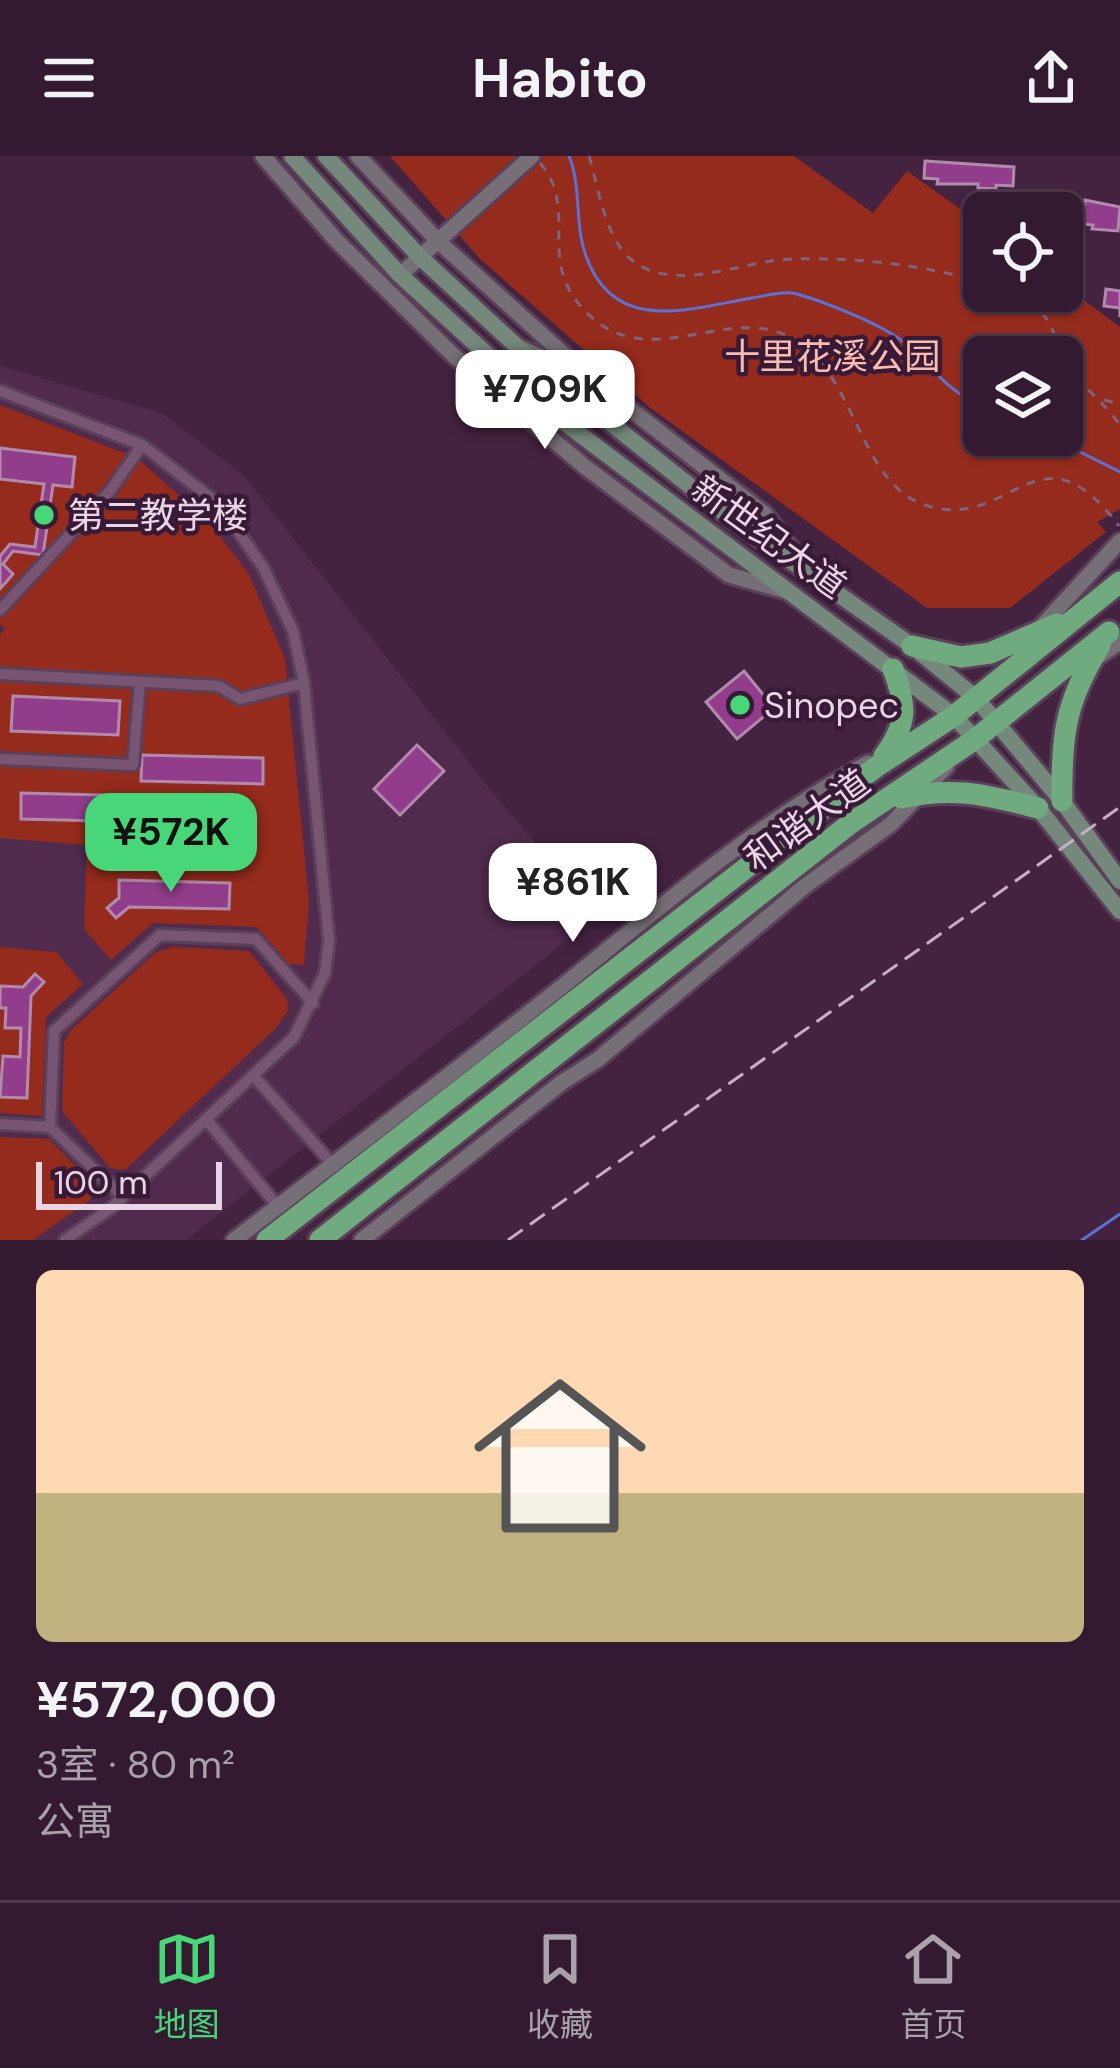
<!DOCTYPE html>
<html lang="zh">
<meta charset="utf-8">
<style>
:root{--surface:#331a30;--page:#3b2338;--text:#f1f3f6;--muted:#a9a1ab;--line:#4e384c;--accent:#47d779}
body{margin:0;font-family:"DM Sans","Noto Sans SC",sans-serif;background:var(--page);color:var(--text);height:100vh;display:flex;flex-direction:column;font-size:45px;white-space:nowrap}
*{box-sizing:border-box;margin:0}
p{font-size:39px;color:var(--muted)}
.icon{flex:none;width:66px;height:66px;fill:none;stroke:currentColor;stroke-width:2;stroke-linecap:round;stroke-linejoin:round}
.map{position:relative;height:1084px;overflow:hidden}
.details{display:flex;flex-direction:column;background:var(--surface);flex:1}
.details>*{flex:none}
.controls{position:absolute;left:963px;top:36px;display:grid;gap:24px}
.controls a{display:grid;place-items:center;width:120px;height:120px;border-radius:18px;background:var(--surface);box-shadow:0 3px 9px #0004,0 0 0 3px var(--line);font-size:60px}
.scale{position:absolute;left:36px;bottom:30px;width:186px;box-sizing:border-box;padding-left:12px;border:6px solid #ead5e6;border-top:0;font-size:33px;line-height:42px;white-space:nowrap;color:#ead5e6;-webkit-text-stroke:9px #391a36;paint-order:stroke}
.price{position:absolute;translate:-50% -102px;padding:0 27px;border-radius:24px;background:#fff;color:#222;font-size:39px;line-height:78px;filter:drop-shadow(0 3px 6px #0008)}
.price::after{content:'';position:absolute;left:50%;top:72px;width:36px;height:27px;margin-left:-18px;background:inherit;clip-path:polygon(0 0,100% 0,50% 100%)}
.price.active{background:var(--accent);color:#111}
ul{padding:0;list-style:none}
li{display:grid;align-content:center;gap:24px;height:636px;padding:0 36px}
li+li{border-top:3px solid var(--line)}
li span{display:grid;place-items:center;height:372px;border-radius:18px;color:#555}
li>.icon{margin-inline-start:auto}
span .icon{width:216px;height:216px;fill:#fffc;stroke-width:1}
li b{font-size:51px}
header{display:flex;justify-content:space-between;align-items:center;height:156px;padding:0 36px;background:var(--surface);font-size:54px;font-weight:700}
.tabs{display:flex;justify-content:space-around;align-items:center;height:168px;border-top:3px solid var(--line);background:var(--surface);font-size:33px;color:var(--muted)}
.tabs a{display:grid;justify-items:center;gap:6px}
.tabs .active{color:var(--accent)}
.map>svg:first-child{display:block}
</style>
<header><svg class="icon" aria-label="menu" viewBox="0 0 24 24"><path d="M4 6h16M4 12h16M4 18h16"/></svg>Habito<svg class="icon" aria-label="share" viewBox="0 0 24 24"><path d="M12 15V3M7 8l5-5 5 5M5 13v7h14v-7"/></svg></header>
<div class="map">
<svg width="1120" height="1084" viewBox="0 0 1120 1084">
<rect width="100%" height="100%" fill="#442340"/>
<path fill="#512b4d" d="M0 210 162 257 244 320 493 637 598 760 186 1084H0Z"/>
<path fill="#952b1c" fill-rule="evenodd" d="M390 0H794L873 57 907 15 984 70V135H1062V128L1120 171V353L1097 366 1106 376 1010 452H927L649 251 480 103ZM984 201H1062V279H984Z
M0 249 137 302 209 366 249 418 285 503 309 745 304 809 289 808 257 771 153 767 111 804 84 773 87 689 0 682V479L5 473 0 468Z
M0 791 56 796 83 828 46 861 42 960 0 957Z
M173 791 249 795 287 843 288 855 274 874 125 1014 110 1012 62 955 64 886 70 875 156 796Z
M0 981 49 983 93 1028 90 1044 33 1084H0Z"/>
<g fill="none" stroke-linecap="round" stroke-linejoin="round">
<path stroke="#5b72d4" stroke-width="3" d="M569 0C582 32 574 67 586 100 614 179 688 153 752 142 766 140 784 134 797 138 825 146 884 169 906 188 936 214 945 234 984 251
M1046 279 1120 316
M1082 1084 1120 1058"/>
</g>
<path fill="#923d8b" stroke="#b18aac" stroke-width="3" d="M925 5 1014 11 1013 30 996 29V33L978 32V28H937L938 23 924 22Z
M1085 44 1120 51 1118 75 1092 73 1093 69 1083 68Z
M1106 133 1120 135V161V152L1104 150Z
M0 292 75 301 72 331 53 329 43 399 13 395 3 408 13 418 0 433V400L10 388 35 391 44 328 0 323Z
M744 515 774 552 737 583 706 546Z
M13 540 120 545 118 579 11 575Z
M417 589 444 615 400 659 374 633Z
M142 599 263 602V628L141 625Z
M21 637 143 640 142 666 21 663Z
M119 724 230 727 229 753 129 751 116 762 107 752 119 742Z
M35 818 44 826 31 840 27 942 0 941 3 900 20 901 21 872H5L6 852H0V830L23 831Z"/>
<g fill="none" stroke-linecap="round" stroke-linejoin="round">
<defs>
<path id="street" d="M0 235 142 289 219 348 263 411 293 475 304 527 329 785 325 817 294 881 111 1052 65 1084
M0 454 110 335 142 289
M0 518 219 530 240 543 304 527
M0 603 133 609 140 526
M253 919 335 1011
M206 963 280 1053
M0 968 50 971
M123 1041 50 971 54 875 160 779 256 783 313 847"/>
<path id="secondary" d="M263 0 336 84 453 199 584 310 729 419 786 435
M358 0 439 86 590 222 765 358 806 412
M400 119 532 0
M521 192 576 216
M1039 473 1120 385
M1096 502 1120 486
M234 1084C343 1001 452 918 559 833 657 754 756 668 868 607
M362 1084 561 927 597 904 805 730 891 668 946 611"/>
<path id="primary" d="M292 0 400 119 549 255 954 560 1038 652 1120 755
M326 0 419 100 537 209 733 364 912 490 976 542 1062 645 1120 725"/>
<path id="highway" d="M912 490 961 501 990 497 1057 468
M884 600C908 568 907 549 893 513
M901 642C955 630 986 639 1038 652
M1062 645C1061 580 1065 546 1100 490
M267 1084 876 611 954 560 1120 426
M320 1084 851 667 974 584 1109 476"/>
</defs>
<use href="#street" stroke="#5b4059" stroke-width="16"/>
<use href="#secondary" stroke="#5b4059" stroke-width="21"/>
<use href="#primary" stroke="#5b4059" stroke-width="22"/>
<use href="#highway" stroke="#5b4059" stroke-width="27"/>
<path stroke="#80637c" stroke-width="3" stroke-dasharray="9 9" stroke-linecap="butt" d="M589 0C599 33 605 87 637 108 682 136 744 104 792 103 858 101 920 109 984 126
M540 7C581 55 533 105 588 158 650 218 725 148 790 181 857 216 857 326 925 349 1012 378 1037 261 1119 370
M1014 135C1060 157 1052 194 1081 226 1095 241 1108 252 1120 269
M1104 244 1120 248"/>
<use href="#street" stroke="#795574" stroke-width="10"/>
<use href="#secondary" stroke="#766f77" stroke-width="15"/>
<use href="#primary" stroke="#74897b" stroke-width="16"/>
<use href="#highway" stroke="#70ab7f" stroke-width="21"/>
<path stroke="#c6afc2" stroke-width="3" stroke-dasharray="18 9" stroke-linecap="butt" d="M508 1084 1120 651"/>
</g>
<g fill="#47d779" stroke="#391a36" stroke-width="4.5">
<circle cx="44" cy="359" r="12"/>
<circle cx="740" cy="549" r="12"/>
</g>
<g text-anchor="middle" dominant-baseline="central" stroke-width="9" stroke-linejoin="round" paint-order="stroke">
<g font-size="36" fill="#f9bcb0" stroke="#391a36">
<text x="832" y="200">十里花溪公园</text>
</g>
<g font-size="36" fill="#ead5e6" stroke="#391a36" text-anchor="start">
<text x="68" y="359">第二教学楼</text>
<text x="764" y="549">Sinopec</text>
</g>
<g font-size="36" fill="#ead5e6" stroke="#391a36">
<text transform="translate(769 381) rotate(36)">新世纪大道</text>
<text transform="translate(807 664) rotate(-36)">和谐大道</text>
</g>
</g>
</svg>
<div class="controls">
<a><svg class="icon" aria-label="locate" viewBox="0 0 24 24"><circle cx="12" cy="12" r="6"/><path d="M12 2v4M12 18v4M2 12h4M18 12h4"/></svg></a>
<a><svg class="icon" aria-label="layers" viewBox="0 0 24 24"><path d="M12 4l9 5-9 5-9-5zM3 14l9 5 9-5"/></svg></a>
</div>
<div class="scale">100 m</div>
<b class="price" style="left:545px;top:296px">¥709K</b>
<b class="price active" style="left:171px;top:739px">¥572K</b>
<b class="price" style="left:573px;top:789px">¥861K</b>
</div>
<section class="details">
<ul>
<li><span style="background:linear-gradient(#ffd9b3 60%,#c2b280 0)"><svg class="icon" aria-label="home" viewBox="0 0 24 24"><path d="M3 11l9-7 9 7M6 9v11h12V9"/></svg></span><div><b>¥572,000</b><p>3室 · 80 m²</p><p>公寓</p></div></li>
</ul>
</section>
<nav class="tabs">
<a class="active"><svg class="icon" aria-label="map" viewBox="0 0 24 24"><path d="M3 6l6-2 6 2 6-2v14l-6 2-6-2-6 2zM9 4v14M15 6v14"/></svg>地图</a>
<a><svg class="icon" aria-label="saved" viewBox="0 0 24 24"><path d="M7 4h10v16l-5-4-5 4z"/></svg>收藏</a>
<a><svg class="icon" aria-label="home" viewBox="0 0 24 24"><path d="M3 11l9-7 9 7M6 9v11h12V9"/></svg>首页</a>
</nav>
